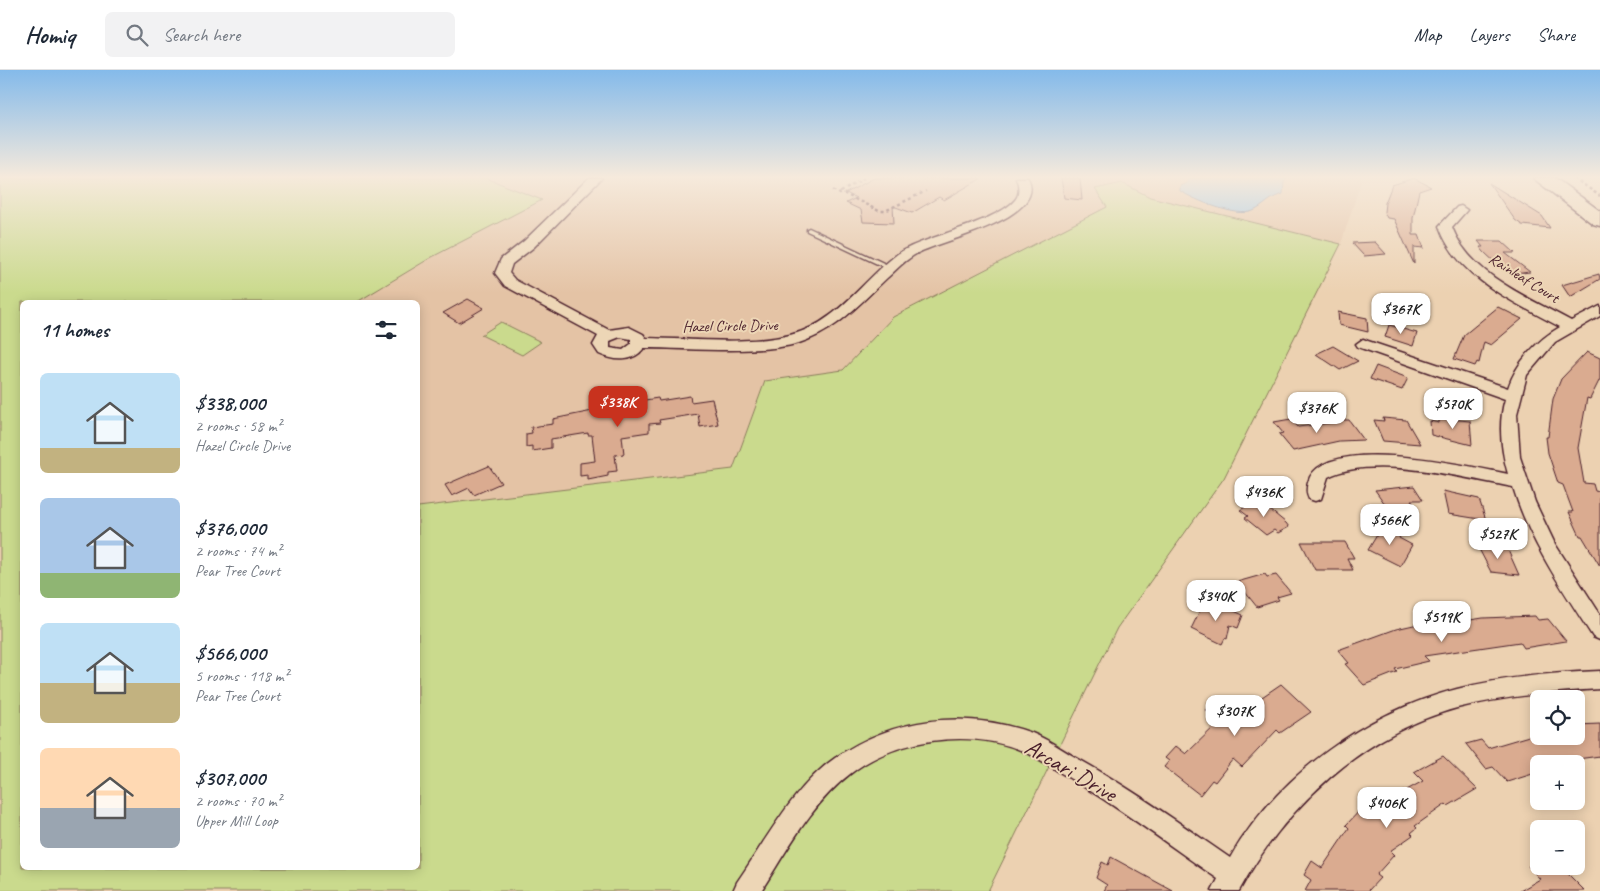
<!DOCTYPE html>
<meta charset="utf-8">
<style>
:root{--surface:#fff;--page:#f2f2f3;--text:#1f2937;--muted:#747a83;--line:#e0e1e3;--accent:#c8321e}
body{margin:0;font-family:Caveat,sans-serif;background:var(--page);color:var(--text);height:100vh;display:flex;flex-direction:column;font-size:19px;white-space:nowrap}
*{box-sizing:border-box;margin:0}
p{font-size:16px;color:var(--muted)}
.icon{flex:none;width:28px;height:28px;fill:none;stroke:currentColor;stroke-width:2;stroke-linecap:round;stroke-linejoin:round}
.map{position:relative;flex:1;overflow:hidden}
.details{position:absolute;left:20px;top:230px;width:400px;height:570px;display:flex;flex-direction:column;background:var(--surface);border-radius:8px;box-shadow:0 2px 12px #0003}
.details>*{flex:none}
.tools{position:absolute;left:1530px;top:620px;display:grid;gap:10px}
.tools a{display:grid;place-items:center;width:55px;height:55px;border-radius:8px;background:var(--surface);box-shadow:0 2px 12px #0003;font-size:25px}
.price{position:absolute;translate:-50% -42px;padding:0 11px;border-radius:10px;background:#fff;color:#222;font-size:16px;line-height:32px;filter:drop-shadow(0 1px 2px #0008)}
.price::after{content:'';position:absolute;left:50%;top:30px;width:15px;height:11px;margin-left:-8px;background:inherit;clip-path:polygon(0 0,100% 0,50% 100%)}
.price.current{background:var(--accent);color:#fff}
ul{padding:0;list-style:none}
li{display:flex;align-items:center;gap:15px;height:125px;padding:0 20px}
li span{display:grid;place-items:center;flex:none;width:140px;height:100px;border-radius:8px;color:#555}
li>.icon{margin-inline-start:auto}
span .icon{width:60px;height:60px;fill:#fffc;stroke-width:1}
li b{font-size:21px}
h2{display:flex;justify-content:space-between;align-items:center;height:60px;padding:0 20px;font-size:21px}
header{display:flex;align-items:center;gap:30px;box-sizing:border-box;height:70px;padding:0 25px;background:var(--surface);border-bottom:1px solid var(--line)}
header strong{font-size:24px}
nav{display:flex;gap:28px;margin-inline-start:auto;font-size:18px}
.search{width:350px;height:45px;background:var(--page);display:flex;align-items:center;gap:12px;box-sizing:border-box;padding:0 18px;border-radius:8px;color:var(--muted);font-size:19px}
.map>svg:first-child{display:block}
</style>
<header>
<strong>Homiq</strong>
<div class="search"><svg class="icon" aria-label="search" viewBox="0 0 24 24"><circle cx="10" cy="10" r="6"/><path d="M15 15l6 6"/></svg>Search here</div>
<nav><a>Map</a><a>Layers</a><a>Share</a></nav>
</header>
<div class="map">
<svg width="1600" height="821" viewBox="0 0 1600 821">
<rect width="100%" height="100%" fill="#ecd1b1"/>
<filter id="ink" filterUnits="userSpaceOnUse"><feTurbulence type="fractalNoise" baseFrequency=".02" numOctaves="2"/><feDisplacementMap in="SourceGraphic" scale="10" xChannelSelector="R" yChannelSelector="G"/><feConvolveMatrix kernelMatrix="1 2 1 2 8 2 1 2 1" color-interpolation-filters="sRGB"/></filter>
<g filter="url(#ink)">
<path fill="#e4c3a5" d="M420 108H1362L1341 174 1150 127 1122 113 1096 118 1108 137 893 247 843 300 765 311 733 399 418 437V232H268Z"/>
<path fill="#cada8d" stroke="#8a7c5c" d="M0 108H486L542 130 432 187 357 232H22V798H418V437L733 399 765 311 843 300 893 247 1107 137 1095 119 1122 113 1150 127 1341 174 1224 408 1117 558 988 821H0Z
M501 252 541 272 522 285 481 265Z"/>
<path fill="#8fc4ed" stroke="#73829f" d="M1188 108H1288L1284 112 1283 124C1268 128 1265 136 1253 141 1237 148 1195 130 1180 121V116L1187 113Z"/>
<path fill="#daab90" stroke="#4a1f2b" d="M874 108H982L944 130 939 127 912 143 893 136 894 153 863 152 861 140 846 133 856 128 846 123Z
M1061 108H1080L1082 130 1064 128Z
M1414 108 1431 117 1419 121 1413 148V165H1419L1424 178 1414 177V194L1394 149 1387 148 1384 142 1385 133 1392 115Z
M1489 113 1542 146 1550 158 1522 155 1515 150Z
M1478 171H1502L1515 183H1505L1530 202 1513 204 1503 197H1500L1484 182 1480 177H1483Z
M1375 172 1386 184 1364 186 1352 173Z
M1599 204 1600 209 1570 227 1562 215Z
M468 229 484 238 459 253 443 243Z
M1498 237 1522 249 1491 275 1484 272 1479 293 1477 292 1475 296 1454 289 1464 265Z
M1338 242 1367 248 1368 262 1339 255Z
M1389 255 1417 263 1413 276 1385 267Z
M1333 276 1358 291 1340 300 1316 284Z
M1587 282 1600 288V309L1590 329 1587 328 1578 378 1584 413 1593 414 1595 421 1600 422V496L1582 466H1580L1569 442H1573L1563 415 1558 413 1548 383 1546 367H1548L1553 329 1561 309Z
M1376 296 1408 308 1402 320 1370 309Z
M1445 320 1467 327 1469 346 1442 336Z
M690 326 691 332 712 329 718 354 700 357 698 344 659 350 660 353 649 354V362L622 366 624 384 615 385 617 401 608 402V406L588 410V405L580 406V393L595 391 592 365H588V363L551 369V378L532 381V376L526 377V364L532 363 531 357 553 354V349L622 335 621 332 645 328V330L658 328 659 331Z
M1383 348 1406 350 1420 374 1383 371 1374 350 1384 351Z
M1439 348 1470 351 1472 375 1431 365 1430 351 1439 353Z
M1291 349 1298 357 1329 353 1327 350H1349L1364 370 1339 371 1293 381 1279 364 1283 363 1274 352Z
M489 396 501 413 474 425 469 418 452 426 445 415Z
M1414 416 1423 430H1411L1418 440 1390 441 1375 420Z
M1443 421 1479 429 1486 450 1448 444Z
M1258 430 1286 453 1289 457 1278 463 1274 460 1266 465 1245 448 1248 446 1240 440Z
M1383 455 1401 464 1399 468 1412 475 1400 496 1368 480Z
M1301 472H1345L1354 488H1347L1353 500H1315Z
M1477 475 1507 478 1519 505 1491 502Z
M1265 504 1267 507 1276 505 1291 523 1277 527 1279 530 1257 537 1237 512Z
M1204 532 1217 538 1219 534 1243 545 1238 558 1230 555 1227 569 1225 568 1222 574 1191 559Z
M1535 546 1538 550 1548 549 1566 571 1524 578 1520 572 1424 586 1429 591 1395 599 1397 602 1364 615 1345 594 1349 593 1338 580 1396 559 1427 552 1431 556 1483 548Z
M1281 614 1311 642 1280 663 1277 660 1242 697 1233 689 1215 712 1212 710 1200 725 1164 697 1169 691 1165 688 1176 676 1186 684 1220 651 1206 640 1217 630 1230 641 1234 638 1240 642Z
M1600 654V686L1539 694V702L1507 712 1493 697 1486 699 1466 674 1481 670 1488 678 1539 663V666H1576V655Z
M1443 686 1477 719 1448 736 1446 734 1415 756 1417 758 1411 763 1413 765 1390 781 1394 785 1376 805 1380 808 1368 821H1305L1311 810 1304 805 1312 791 1322 798 1349 758 1346 755 1365 735 1379 726 1385 732 1423 711 1414 702Z
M1111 787 1173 821H1104L1107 815 1096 808 1102 792 1108 795Z
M1528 796H1560L1585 821H1520L1540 809Z"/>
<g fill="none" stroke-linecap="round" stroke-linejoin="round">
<defs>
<path id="service" d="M809 158 892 197 893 198 892 199H888L807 161V159Z"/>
<path id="minor" d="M589 108H602L534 177 512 194 509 203 515 210 609 260 629 257 643 264 646 268C688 269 751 275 790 265 829 256 853 224 881 198 889 191 898 182 908 178 934 165 999 150 1015 130 1020 124 1019 115 1016 108H1028C1049 149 940 170 916 184 905 190 896 200 887 208 859 234 837 261 799 273 759 285 687 278 644 278 633 293 614 291 599 284L593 275 598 266 505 216 495 203 501 189 524 171ZM620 267 631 269V274L623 280 610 278V271Z
M1461 136 1467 140 1452 157C1470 205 1528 227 1571 251L1600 236V246L1555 272 1527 305 1517 344 1520 387 1535 432 1555 474 1600 544V570L1593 567C1563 520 1529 471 1513 417 1464 408 1373 384 1328 407L1321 429 1315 431 1309 429C1305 422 1307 414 1310 407 1332 365 1470 396 1508 404 1501 380 1498 353 1505 329L1358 277 1356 274 1363 269 1368 271 1508 318C1516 293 1537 270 1560 257 1514 232 1457 208 1439 156L1457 137Z
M1600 601V619C1552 622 1504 626 1457 638 1362 664 1285 737 1239 821H1212L1218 809C1166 773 1116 735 1061 703 1050 696 1038 688 1025 682 972 658 895 668 850 704 811 734 787 781 761 821H733L737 812C765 772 794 716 835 688 894 647 964 639 1032 663 1047 669 1061 679 1075 687 1129 717 1179 753 1230 788 1278 705 1365 643 1457 619 1503 607 1552 603 1600 601Z"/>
<path id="primary" d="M1533 108H1555L1600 141V156L1593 154Z"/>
</defs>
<use href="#service" stroke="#4a1f2b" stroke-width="3"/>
<use href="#minor" stroke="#4a1f2b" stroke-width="3"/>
<use href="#primary" stroke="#4a1f2b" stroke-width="3"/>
<path stroke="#4a1f2b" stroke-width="2.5" stroke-dasharray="3 3" stroke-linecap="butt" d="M864 108 841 122 879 141H885L926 121
M1574 108 1600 126
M833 120 840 124 843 123"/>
<use href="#service" fill="#edd6b6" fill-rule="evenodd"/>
<use href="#minor" fill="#edd6b6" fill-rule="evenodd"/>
<use href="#primary" fill="#edd6b6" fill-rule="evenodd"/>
</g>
</g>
<linearGradient id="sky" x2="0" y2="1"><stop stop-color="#84baea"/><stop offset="0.48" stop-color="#f6eadc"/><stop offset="1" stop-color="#f6eadc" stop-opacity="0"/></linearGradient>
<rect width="1600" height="223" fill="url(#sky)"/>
<g text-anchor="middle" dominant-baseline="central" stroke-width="4" stroke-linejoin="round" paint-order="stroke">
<g font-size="16" fill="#4a1f2b" stroke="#edd6b6">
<text transform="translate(1524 208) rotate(32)">Rainleaf Court</text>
<text transform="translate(730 256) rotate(-1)">Hazel Circle Drive</text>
</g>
<g font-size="24" fill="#4a1f2b" stroke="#edd6b6">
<text transform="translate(1071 700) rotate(30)">Arcari Drive</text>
</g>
</g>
</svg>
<div class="tools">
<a><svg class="icon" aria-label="locate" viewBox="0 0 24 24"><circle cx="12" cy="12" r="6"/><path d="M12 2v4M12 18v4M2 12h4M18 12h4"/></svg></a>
<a>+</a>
<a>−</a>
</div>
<b class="price" style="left:1401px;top:265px">$367K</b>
<b class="price current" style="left:618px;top:358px">$338K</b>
<b class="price" style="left:1453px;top:360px">$570K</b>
<b class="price" style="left:1317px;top:364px">$376K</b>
<b class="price" style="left:1264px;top:448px">$436K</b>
<b class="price" style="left:1390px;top:476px">$566K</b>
<b class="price" style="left:1498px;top:490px">$527K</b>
<b class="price" style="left:1216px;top:552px">$340K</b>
<b class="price" style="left:1442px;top:573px">$519K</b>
<b class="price" style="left:1235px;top:667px">$307K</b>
<b class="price" style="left:1387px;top:759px">$406K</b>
<section class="details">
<h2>11 homes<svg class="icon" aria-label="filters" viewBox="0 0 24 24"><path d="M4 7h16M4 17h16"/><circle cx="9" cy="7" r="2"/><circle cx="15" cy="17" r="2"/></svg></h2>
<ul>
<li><span style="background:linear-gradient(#bfe0f5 75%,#c2b280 0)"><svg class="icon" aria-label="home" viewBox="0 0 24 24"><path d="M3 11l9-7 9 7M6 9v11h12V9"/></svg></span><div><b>$338,000</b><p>2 rooms · 58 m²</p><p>Hazel Circle Drive</p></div></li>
<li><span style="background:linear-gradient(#a9c7e8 75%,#8fb573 0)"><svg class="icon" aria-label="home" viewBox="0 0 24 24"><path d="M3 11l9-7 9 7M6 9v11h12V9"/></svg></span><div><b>$376,000</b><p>2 rooms · 74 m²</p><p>Pear Tree Court</p></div></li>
<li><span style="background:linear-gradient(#bfe0f5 60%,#c2b280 0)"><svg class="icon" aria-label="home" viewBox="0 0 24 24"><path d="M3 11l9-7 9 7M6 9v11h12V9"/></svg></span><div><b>$566,000</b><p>5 rooms · 118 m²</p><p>Pear Tree Court</p></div></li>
<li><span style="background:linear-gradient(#ffd9b3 60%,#9aa5b1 0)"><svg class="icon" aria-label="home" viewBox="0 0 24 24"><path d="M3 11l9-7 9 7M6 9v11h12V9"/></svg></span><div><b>$307,000</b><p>2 rooms · 70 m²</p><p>Upper Mill Loop</p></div></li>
</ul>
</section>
</div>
